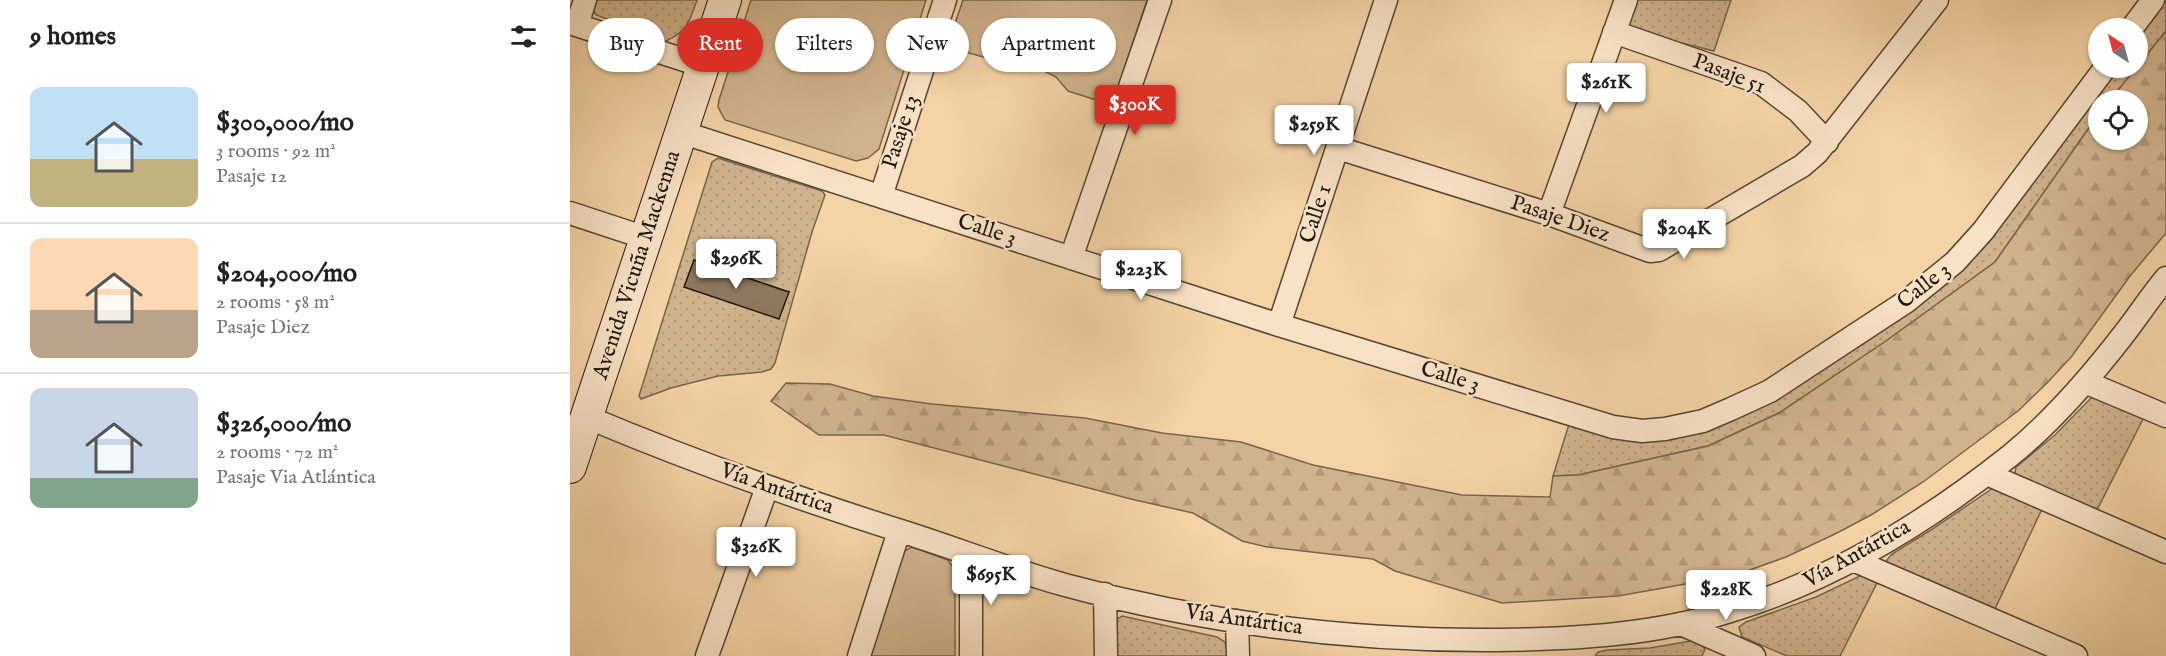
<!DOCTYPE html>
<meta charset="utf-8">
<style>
:root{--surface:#fff;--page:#f2f2f2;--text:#222;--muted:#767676;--line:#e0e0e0;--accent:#d93025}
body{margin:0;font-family:"IM FELL English",serif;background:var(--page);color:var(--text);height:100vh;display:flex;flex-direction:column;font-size:22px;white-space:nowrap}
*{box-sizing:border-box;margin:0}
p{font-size:20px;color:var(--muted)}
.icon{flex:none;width:33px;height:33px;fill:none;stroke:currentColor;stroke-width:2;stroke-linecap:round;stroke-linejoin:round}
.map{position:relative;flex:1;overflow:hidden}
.details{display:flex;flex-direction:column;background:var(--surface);width:570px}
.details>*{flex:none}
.guide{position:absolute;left:18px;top:18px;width:570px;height:54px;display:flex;gap:12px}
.needle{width:39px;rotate:324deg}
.buttons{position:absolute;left:1518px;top:18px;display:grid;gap:12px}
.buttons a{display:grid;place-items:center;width:60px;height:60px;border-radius:50%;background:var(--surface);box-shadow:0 2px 4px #0004;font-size:30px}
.price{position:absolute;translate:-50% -51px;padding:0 14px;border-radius:6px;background:#fff;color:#222;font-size:20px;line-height:39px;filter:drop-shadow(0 2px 3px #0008)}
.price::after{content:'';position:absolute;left:50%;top:36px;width:18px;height:14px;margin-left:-9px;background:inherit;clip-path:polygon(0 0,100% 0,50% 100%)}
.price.selected{background:var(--accent);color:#fff}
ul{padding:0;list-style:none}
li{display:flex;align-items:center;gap:18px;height:150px;padding:0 30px}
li+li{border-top:2px solid var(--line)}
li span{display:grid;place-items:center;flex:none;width:168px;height:120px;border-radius:12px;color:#555}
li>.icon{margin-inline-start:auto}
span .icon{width:72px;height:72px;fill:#fffc;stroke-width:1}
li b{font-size:26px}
h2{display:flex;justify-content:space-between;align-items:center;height:72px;padding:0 30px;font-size:26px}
.pill{padding:0 21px;border-radius:27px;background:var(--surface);box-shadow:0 2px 4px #0004;font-size:21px;line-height:54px}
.pill.selected{background:var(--accent);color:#fff}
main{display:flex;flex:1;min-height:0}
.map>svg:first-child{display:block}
</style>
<main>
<section class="details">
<h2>9 homes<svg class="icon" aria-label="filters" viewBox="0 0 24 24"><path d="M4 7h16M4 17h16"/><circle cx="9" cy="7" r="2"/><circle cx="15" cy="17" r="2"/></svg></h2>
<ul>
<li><span style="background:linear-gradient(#bfe0f5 60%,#c2b280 0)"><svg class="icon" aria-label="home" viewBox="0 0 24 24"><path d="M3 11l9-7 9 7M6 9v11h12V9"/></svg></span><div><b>$300,000/mo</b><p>3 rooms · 92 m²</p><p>Pasaje 12</p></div></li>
<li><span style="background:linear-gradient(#ffd9b3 60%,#b9a48a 0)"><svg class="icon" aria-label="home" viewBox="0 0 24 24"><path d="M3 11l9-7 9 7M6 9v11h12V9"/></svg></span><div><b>$204,000/mo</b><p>2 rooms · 58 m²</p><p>Pasaje Diez</p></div></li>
<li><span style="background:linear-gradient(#c9d6e8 75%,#7fa58c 0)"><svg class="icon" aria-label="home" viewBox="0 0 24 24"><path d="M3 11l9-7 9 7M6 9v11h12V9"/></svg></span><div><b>$326,000/mo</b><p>2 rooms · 72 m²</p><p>Pasaje Via Atlántica</p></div></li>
</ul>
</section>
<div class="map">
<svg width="1596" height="656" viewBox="0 0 1596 656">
<defs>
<pattern id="grass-dots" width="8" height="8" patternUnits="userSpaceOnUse" patternTransform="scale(1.5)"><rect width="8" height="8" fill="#d0b38d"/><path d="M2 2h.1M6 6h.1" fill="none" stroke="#b29978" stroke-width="1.8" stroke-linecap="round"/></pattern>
<pattern id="forest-firs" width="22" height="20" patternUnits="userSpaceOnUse" patternTransform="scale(1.5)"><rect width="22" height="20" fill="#d0b38d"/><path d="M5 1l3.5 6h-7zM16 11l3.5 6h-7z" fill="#b29978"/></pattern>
</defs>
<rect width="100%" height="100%" fill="#f4d3a7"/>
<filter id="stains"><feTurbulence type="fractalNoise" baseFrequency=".00333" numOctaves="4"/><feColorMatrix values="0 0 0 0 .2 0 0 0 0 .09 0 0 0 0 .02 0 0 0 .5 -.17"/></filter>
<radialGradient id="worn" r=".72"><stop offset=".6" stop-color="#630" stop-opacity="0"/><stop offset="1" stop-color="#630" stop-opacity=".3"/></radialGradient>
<path fill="url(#grass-dots)" stroke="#78654e" stroke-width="1.5" d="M22 0H127C119 22 118 31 96 41L26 15 22 9Z
M1064 0H1161L1144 51 1063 31 1057 22Z
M1593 0H1596V31L1568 66V36Z
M1545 68H1567L1540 100H1528V115L1425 262 1316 341 1209 413 1138 446 1008 475 983 476 999 424 1093 436 1352 297Z
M148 158 252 191 255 195 242 232 205 363 201 369 192 372 148 376 101 388 71 399 69 396 142 162Z
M1527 395 1576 413 1524 516 1449 484 1445 473 1446 467 1485 435 1521 398Z
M1423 488 1473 507 1423 613 1318 566 1317 560 1322 554 1361 530Z
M1294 574 1308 581 1270 656H1217L1172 637 1169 627 1176 622 1246 597Z
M552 616 647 637 655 642 658 656H542L544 621Z
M1121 641 1131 644 1135 649 1132 656H1025L1028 652 1037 650 1080 648Z"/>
<path fill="url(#forest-firs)" stroke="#78654e" stroke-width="1.5" d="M1596 31V233L1560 276 1502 356 1478 382 1448 411 1353 482 1301 515 1267 533 1216 557 1166 575 1048 596 932 603 825 571 803 559 697 547 672 541 623 513 565 500 314 435H249L201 401 216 383 260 384 303 396 362 404 515 418 592 433 671 442 743 465 892 495 980 497 983 476 1008 475 1138 446 1209 413 1316 341 1425 262 1528 115V140H1568V100H1540Z"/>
<path fill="#d0b38d" stroke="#78654e" stroke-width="1.5" d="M181 0H356L309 149 298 158 286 161 155 120 148 107 149 100Z
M393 0H577L542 105 498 91 486 77 454 61H428L377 47Z
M342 547 378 560 385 570V656H295L327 555Z"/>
<path fill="#8e795e" stroke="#20170f" stroke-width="1.5" d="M124 260 219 292 209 319 114 287Z"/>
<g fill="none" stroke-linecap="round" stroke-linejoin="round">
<defs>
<path id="street" d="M0 23 133 66
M7 25 15 0
M1562 28 1583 0
M1044 32 1191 83 1228 111 1257 142
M111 132 709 325 1043 427 1072 431 1095 429 1133 421 1161 409 1200 391 1337 301 1385 262 1413 231 1535 68
M768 148 979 214 1080 251 1089 250 1232 166 1247 153 1367 0
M311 196 375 0
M0 213 76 238
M979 214 1056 0
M501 258 590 0
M709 325 816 0
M1515 382 1596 416
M17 417C121 461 229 499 337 533 390 550 441 570 495 585 635 623 781 641 927 640 1005 639 1085 635 1160 611 1263 580 1357 522 1441 455 1484 420 1520 378 1554 334 1568 316 1581 296 1596 278
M1417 474 1596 552
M401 556V656
M1283 560 1506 656
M535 594 536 656
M667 621 668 656
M1111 624 1184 656
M137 656 197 487
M289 656 329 531"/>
<path id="secondary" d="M0 467 155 0"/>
</defs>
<use href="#street" stroke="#554635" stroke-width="25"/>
<use href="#secondary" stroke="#20170f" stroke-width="34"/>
<use href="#street" stroke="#f8e2c6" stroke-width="22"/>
<use href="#secondary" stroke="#f8e2c6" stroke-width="32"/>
</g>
<g text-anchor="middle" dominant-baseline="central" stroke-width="5" stroke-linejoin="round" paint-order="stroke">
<g font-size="22" fill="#20170f" stroke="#f8e2c6">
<text transform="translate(1159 74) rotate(21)">Pasaje 51</text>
<text transform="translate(331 132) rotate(-72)">Pasaje 13</text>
<text transform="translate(746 214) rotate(-72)">Calle 1</text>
<text transform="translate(990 219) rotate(19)">Pasaje Diez</text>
<text transform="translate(417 230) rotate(18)">Calle 3</text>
<text transform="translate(67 265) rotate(-72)">Avenida Vicuña Mackenna</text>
<text transform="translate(1354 286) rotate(-38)">Calle 3</text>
<text transform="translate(880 377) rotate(17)">Calle 3</text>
<text transform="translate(207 489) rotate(19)">Vía Antártica</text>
<text transform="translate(1287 554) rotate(-29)">Vía Antártica</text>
<text transform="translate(674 620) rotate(8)">Vía Antártica</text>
</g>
</g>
<rect width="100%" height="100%" filter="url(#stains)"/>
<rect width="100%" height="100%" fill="url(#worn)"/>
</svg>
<div class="buttons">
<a><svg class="needle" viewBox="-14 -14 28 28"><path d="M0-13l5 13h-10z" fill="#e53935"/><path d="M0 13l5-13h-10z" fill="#767676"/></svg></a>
<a><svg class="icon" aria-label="locate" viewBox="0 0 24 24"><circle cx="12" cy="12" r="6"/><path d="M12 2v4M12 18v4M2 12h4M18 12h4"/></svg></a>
</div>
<b class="price" style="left:1036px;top:114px">$261K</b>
<b class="price selected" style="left:565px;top:136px">$300K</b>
<b class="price" style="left:744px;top:156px">$259K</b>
<b class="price" style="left:1114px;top:260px">$204K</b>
<b class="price" style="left:166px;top:290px">$296K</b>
<b class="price" style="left:571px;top:301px">$223K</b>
<b class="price" style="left:186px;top:578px">$326K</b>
<b class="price" style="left:421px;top:606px">$695K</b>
<b class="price" style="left:1156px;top:621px">$228K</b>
<div class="guide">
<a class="pill">Buy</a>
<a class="pill selected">Rent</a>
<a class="pill">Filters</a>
<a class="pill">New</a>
<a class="pill">Apartment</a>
</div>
</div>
</main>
